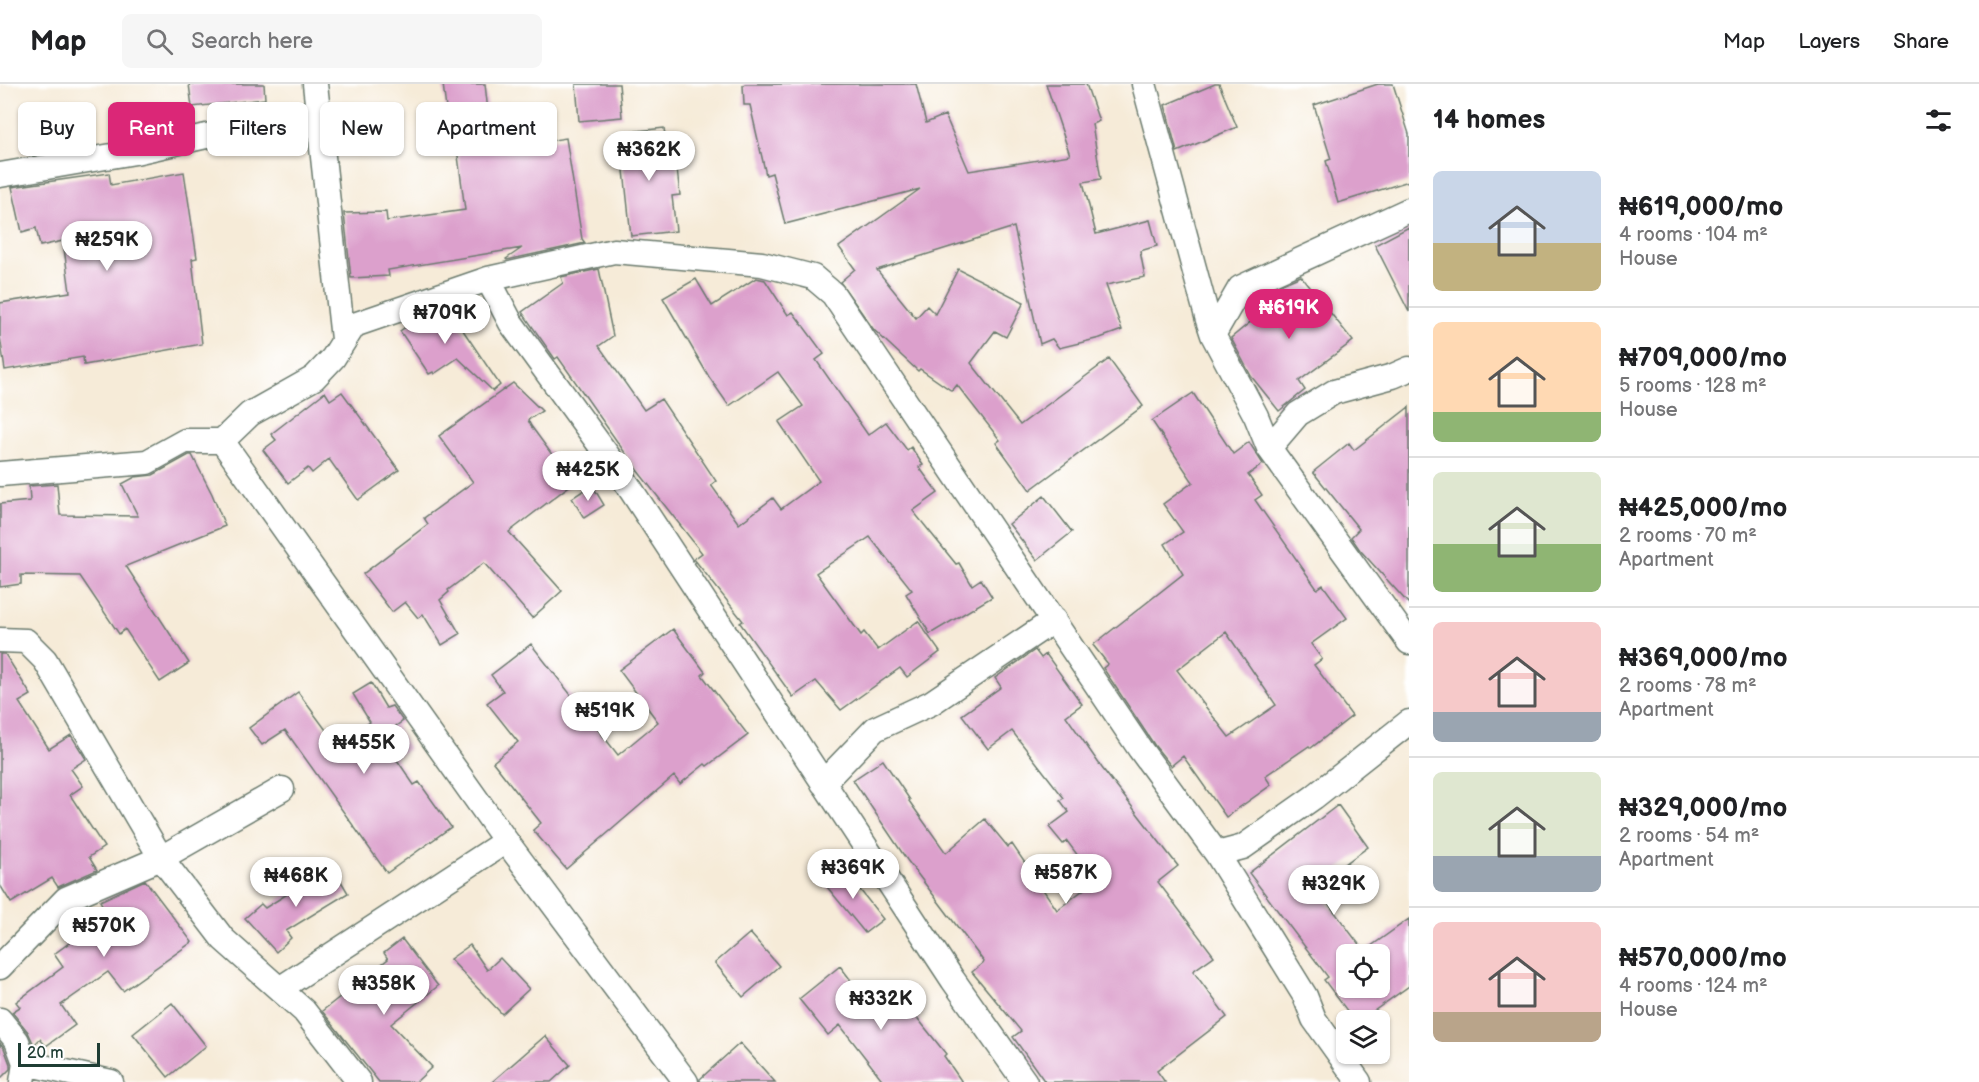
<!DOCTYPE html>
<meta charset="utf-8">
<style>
:root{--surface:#fff;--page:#f6f6f6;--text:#202124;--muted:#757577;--line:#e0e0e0;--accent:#db2777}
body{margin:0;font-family:"Balsamiq Sans",sans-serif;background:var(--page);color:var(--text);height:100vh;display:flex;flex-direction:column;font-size:22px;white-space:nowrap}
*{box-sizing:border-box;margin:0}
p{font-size:20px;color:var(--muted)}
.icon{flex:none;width:33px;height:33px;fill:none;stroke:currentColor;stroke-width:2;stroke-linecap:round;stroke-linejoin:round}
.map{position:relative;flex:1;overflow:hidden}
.sheet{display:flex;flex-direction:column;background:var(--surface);width:570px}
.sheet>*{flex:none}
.hud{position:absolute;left:18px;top:18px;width:570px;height:54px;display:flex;gap:12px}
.tools{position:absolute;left:1336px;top:860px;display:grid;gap:12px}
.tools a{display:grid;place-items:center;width:54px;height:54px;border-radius:9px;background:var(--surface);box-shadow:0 2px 4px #0004;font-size:30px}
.scale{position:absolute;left:18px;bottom:15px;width:82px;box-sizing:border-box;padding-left:6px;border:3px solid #1f3d34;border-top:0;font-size:16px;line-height:21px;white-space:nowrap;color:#1f3d34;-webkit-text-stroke:4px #fff;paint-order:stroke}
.price{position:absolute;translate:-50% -51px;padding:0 14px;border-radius:21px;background:#fff;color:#222;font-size:20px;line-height:39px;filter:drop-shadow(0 2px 3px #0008)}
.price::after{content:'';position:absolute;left:50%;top:36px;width:18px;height:14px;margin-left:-9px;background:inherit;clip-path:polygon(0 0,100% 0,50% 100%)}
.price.on{background:var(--accent);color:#fff}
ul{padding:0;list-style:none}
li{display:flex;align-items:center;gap:18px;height:150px;padding:0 24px}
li+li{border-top:2px solid var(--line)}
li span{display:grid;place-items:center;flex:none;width:168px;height:120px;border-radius:9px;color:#555}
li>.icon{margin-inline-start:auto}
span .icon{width:72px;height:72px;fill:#fffc;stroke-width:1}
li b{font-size:26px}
h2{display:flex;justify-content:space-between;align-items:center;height:72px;padding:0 24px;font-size:26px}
.tag{padding:0 21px;border-radius:9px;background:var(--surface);box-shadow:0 2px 4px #0004;font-size:21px;line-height:54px}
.tag.on{background:var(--accent);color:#fff}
header{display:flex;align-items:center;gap:36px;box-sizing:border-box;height:84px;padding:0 30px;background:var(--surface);border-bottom:2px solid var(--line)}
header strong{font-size:28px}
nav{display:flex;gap:33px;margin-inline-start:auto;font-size:21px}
.search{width:420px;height:54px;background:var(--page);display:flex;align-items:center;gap:15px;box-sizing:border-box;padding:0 21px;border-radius:9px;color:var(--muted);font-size:22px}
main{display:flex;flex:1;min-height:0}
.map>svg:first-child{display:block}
</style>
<header>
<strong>Map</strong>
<div class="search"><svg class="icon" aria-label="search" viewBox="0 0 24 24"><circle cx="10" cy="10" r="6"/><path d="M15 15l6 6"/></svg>Search here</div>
<nav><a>Map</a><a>Layers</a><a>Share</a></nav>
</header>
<main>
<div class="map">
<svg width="1409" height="998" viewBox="0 0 1409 998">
<rect width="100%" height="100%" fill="#fff"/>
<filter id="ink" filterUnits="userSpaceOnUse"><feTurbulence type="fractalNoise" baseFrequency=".0167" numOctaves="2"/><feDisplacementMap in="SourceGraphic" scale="12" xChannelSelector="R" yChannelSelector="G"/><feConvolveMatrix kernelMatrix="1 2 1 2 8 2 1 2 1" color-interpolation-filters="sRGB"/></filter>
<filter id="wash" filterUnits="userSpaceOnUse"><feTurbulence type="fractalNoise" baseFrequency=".008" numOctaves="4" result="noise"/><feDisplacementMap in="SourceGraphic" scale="24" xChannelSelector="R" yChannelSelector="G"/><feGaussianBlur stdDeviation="1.35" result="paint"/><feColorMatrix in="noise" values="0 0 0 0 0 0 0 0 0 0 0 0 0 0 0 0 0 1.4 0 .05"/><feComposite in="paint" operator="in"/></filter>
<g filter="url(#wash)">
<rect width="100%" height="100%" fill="#f6ebd8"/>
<g id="blocks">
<path fill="#dca0cc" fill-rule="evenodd" d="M189 0H264L265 15 192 23Z
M443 0H485L490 46 507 44 509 63 566 54 582 155 585 159 507 176 506 175 522 164 388 186 389 192 351 194 344 129 386 128 387 137 465 126 454 41H448Z
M576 0H619L622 33 579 37Z
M745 0H916L926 39 945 31 969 87 1070 71 1046 0H1086L1099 37 1092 40 1101 95 1083 98 1096 150 1150 136 1157 162 1140 167 1145 193 1106 201 1122 246 1100 254 1059 264 1052 255 1040 260 1014 143 877 186 916 234 927 222 935 230 958 185 1024 218 1006 253 995 247 971 279 1020 341 1109 275 1143 322 1030 406 996 359 1000 356 957 301 952 307 920 285 918 287 874 246 840 198 855 185 839 163 920 105 785 140 772 89 766 91 750 21H744L743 1Z
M1215 0H1219L1237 43 1177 68 1165 21Z
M1378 0H1393L1409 50V97L1338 119 1326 77 1331 75 1314 21Z
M664 44 668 77 676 76 680 111 672 112 676 147 631 152 620 49Z
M184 88 197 174 192 175 202 260 84 281 83 273 5 286 0 253V219L70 208 63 157 40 162 36 144 22 148 12 103 109 89 111 101Z
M1409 143V228L1375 161Z
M599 185 613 252 599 262 644 326 661 315 716 397 711 401 739 440 773 414 781 425 819 397 779 338 803 322 778 288 729 322 709 293 663 214 696 195 712 222 756 194 765 196 788 231 793 228 824 270 816 276 868 351 886 338 907 366 911 363 923 381 919 383 938 409 913 427 956 480 959 479 972 501 981 495 992 513 930 550 906 510 912 506 870 453 816 489 861 551 864 548 878 566 918 537 940 568 907 593 900 584 841 626 816 597 793 613 740 539 743 537 694 475 702 469 637 386 558 273 555 275 522 228 563 199 561 193Z
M1301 192 1353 257 1299 297 1305 306 1279 327 1251 292 1231 254 1260 230 1253 220 1280 201Z
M448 224 500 301 493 307 458 274 434 290 433 288 429 290 400 247 420 233Z
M513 299 542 327 528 336 531 342 573 399 509 448 562 507 532 534 484 479 448 506 449 508 440 516 460 550 442 561 423 530 418 534 405 518 392 528 363 490 428 440 424 434 473 398 439 352Z
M325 308 330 316 342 308 399 386 358 416 329 375 312 389 308 384 288 399 263 366 276 356 271 350Z
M1193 309 1233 370 1249 358 1263 380 1248 391 1262 411 1255 416 1317 505 1323 501 1347 534 1311 560 1322 575 1314 581 1352 632 1311 664 1309 662 1265 692 1271 701 1226 733 1183 672 1171 682 1155 662 1103 584 1108 580 1093 561 1183 490 1165 460 1183 448 1163 420 1193 398 1152 337ZM1226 548 1276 621 1229 653 1177 586Z
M1409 323V520L1360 466 1351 453 1359 445 1313 388 1349 359 1354 366Z
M189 371H192L212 410 225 442 126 482 189 579 160 598 125 545 119 550 80 492 21 491V500L0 503V420L30 417 29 402 57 400 60 431 138 432 122 400 135 393 153 391Z
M592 401 604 421 584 434 572 414Z
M1044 412 1072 448 1037 476 1009 440Z
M673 545 705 588 702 591 748 651 707 682 705 680 680 700 674 692 566 785 533 746 541 739 493 678 518 658 487 619 503 607 491 591 531 560 618 671 658 638 619 586Z
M1035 566 1041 574 1046 570 1082 620 1066 632 1102 684 1178 782 1158 798 1214 872 1193 887 1227 933 1157 987 1165 998H1045L1013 953 1021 947 972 888 984 878 907 776 853 696 883 676 910 716 909 717 946 769 985 735 1008 763 1012 760 1057 826 1096 796 1067 757 1063 760 1049 743 1069 728 1060 716 1064 714 1012 647 988 665 962 631 1001 603 995 594Z
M0 570H5L31 611 19 618 49 665 71 651 86 675 71 685 83 702 70 711 104 763 89 773 97 786 58 803 52 794 11 819 0 801Z
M371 599 386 624 392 622 403 637 396 642 409 665 395 673 414 701 419 698 451 743 387 789 285 646 262 661 249 644 298 608 337 661 370 638 353 610Z
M1338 721 1368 763 1315 802 1364 867 1409 835V902L1361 936H1354L1324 896 1328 893 1249 789ZM1347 870H1380V903H1347Z
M332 782 348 809 286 847 291 854 276 868 245 834 261 820 265 824Z
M842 783 883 835 865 849 823 798Z
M145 796 192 858 123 907 108 888 61 921 75 941 46 962 40 955 34 961 28 948 12 928 20 923 16 918 63 883 54 870 108 831 100 817Z
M750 849 779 882 743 913 715 879Z
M402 855 438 902 391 940 432 983 416 998H379L322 927 388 875 384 869Z
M470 861 487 886 500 874 529 905 502 930 450 875Z
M840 882 875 928 904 905 921 926 915 931 946 970 944 972 962 998H884L840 941 828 951 799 915Z
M172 919 206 962 168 993 133 950Z
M545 952 570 981 551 998H492Z
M0 959 4 964 10 980V985L0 995Z
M740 959 775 998H700V995Z"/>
</g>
</g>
<g filter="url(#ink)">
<use href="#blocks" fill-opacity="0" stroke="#6a7a6d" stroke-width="1.5"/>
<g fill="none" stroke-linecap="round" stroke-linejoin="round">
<defs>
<path id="minor" d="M315 0 343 255
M1144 0 1208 236 1213 251 1256 332 1269 364 1409 558
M0 91 135 68 318 27
M488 195 511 239 616 383 953 896 1025 998
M1213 251 1240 204 1409 126
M222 357 506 757 686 998
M1269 364 1298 330 1334 308 1393 292 1409 285
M0 390 147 378 185 357H222L250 330 314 294 333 274 354 241 488 195 614 167 762 180 813 193 833 210 1140 665 1217 770 1305 912 1314 935 1359 998
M0 556 26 557 45 576 161 774 223 855 304 927 359 998
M823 699 875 645 931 619 1054 536
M1217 770 1243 763 1314 713 1409 638
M0 883 66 815 161 774 282 705
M281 904 506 757
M0 936 17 957 25 979 22 998
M25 979 111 998"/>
</defs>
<use href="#minor" stroke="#6a7a6d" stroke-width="27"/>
<use href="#minor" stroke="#fff" stroke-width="24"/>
</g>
</g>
</svg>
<div class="tools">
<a><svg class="icon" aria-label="locate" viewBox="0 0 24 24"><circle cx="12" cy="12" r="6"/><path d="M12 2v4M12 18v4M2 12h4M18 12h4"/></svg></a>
<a><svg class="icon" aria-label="layers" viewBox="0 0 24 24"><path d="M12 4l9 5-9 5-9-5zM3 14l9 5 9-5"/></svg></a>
</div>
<div class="scale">20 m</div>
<b class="price" style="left:649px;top:98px">₦362K</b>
<b class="price" style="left:107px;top:188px">₦259K</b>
<b class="price on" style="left:1289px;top:256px">₦619K</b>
<b class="price" style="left:445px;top:261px">₦709K</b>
<b class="price" style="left:588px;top:418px">₦425K</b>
<b class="price" style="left:605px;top:659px">₦519K</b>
<b class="price" style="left:364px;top:691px">₦455K</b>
<b class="price" style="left:853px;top:816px">₦369K</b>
<b class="price" style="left:1066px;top:821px">₦587K</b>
<b class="price" style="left:296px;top:824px">₦468K</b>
<b class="price" style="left:1334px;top:832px">₦329K</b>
<b class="price" style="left:104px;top:874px">₦570K</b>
<b class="price" style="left:384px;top:932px">₦358K</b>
<b class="price" style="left:881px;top:947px">₦332K</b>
<div class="hud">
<a class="tag">Buy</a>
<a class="tag on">Rent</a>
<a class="tag">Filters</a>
<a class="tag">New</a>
<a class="tag">Apartment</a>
</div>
</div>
<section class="sheet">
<h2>14 homes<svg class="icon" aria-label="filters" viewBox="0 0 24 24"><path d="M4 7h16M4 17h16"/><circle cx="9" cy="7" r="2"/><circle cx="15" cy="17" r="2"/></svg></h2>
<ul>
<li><span style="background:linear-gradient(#c9d6e8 60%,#c2b280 0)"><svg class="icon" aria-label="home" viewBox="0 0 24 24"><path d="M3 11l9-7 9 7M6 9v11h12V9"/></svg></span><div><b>₦619,000/mo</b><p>4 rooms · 104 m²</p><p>House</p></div></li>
<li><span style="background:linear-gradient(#ffd9b3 75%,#8fb573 0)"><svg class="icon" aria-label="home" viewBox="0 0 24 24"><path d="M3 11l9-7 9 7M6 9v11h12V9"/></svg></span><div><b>₦709,000/mo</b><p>5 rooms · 128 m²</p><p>House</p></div></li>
<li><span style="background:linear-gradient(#dfe7d0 60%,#8fb573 0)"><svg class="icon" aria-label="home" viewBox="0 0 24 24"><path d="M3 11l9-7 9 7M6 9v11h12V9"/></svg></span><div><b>₦425,000/mo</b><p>2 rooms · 70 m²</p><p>Apartment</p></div></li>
<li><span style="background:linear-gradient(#f6c9c9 75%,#9aa5b1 0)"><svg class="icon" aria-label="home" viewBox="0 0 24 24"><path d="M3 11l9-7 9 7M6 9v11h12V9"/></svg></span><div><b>₦369,000/mo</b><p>2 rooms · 78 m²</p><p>Apartment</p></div></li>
<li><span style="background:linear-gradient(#dfe7d0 70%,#9aa5b1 0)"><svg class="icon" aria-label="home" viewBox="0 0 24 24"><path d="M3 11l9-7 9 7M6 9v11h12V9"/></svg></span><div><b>₦329,000/mo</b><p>2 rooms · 54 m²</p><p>Apartment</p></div></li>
<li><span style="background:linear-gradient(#f6c9c9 75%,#b9a48a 0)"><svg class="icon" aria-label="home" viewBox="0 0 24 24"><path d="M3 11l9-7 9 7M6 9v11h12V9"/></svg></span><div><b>₦570,000/mo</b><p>4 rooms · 124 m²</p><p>House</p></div></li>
</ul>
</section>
</main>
